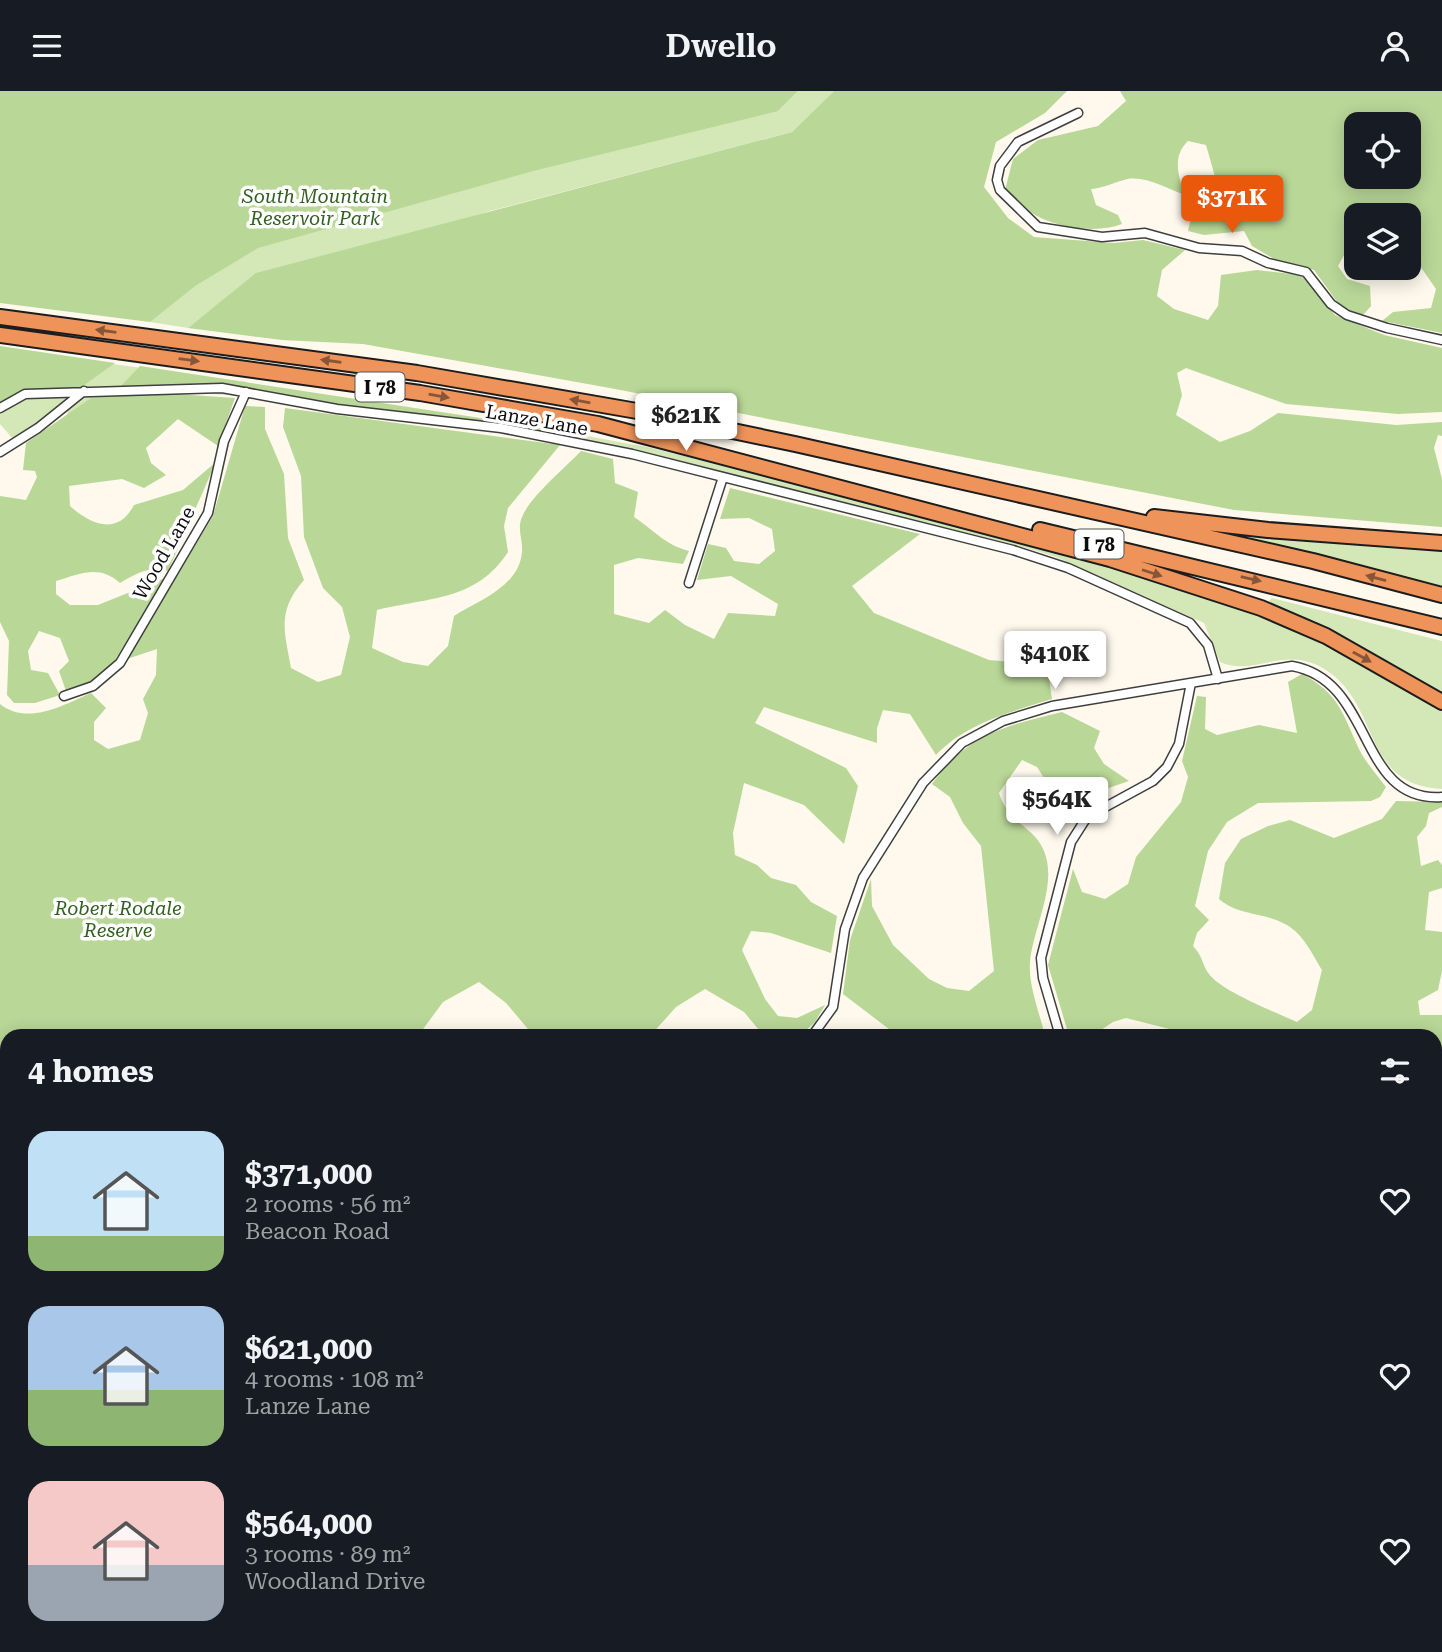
<!DOCTYPE html>
<meta charset="utf-8">
<style>
:root{--surface:#171b24;--page:#20242c;--text:#f1f3f6;--muted:#9ea1a6;--accent:#ea580c}
body{margin:0;font-family:"Roboto Serif",serif;background:var(--page);color:var(--text);height:100vh;display:flex;flex-direction:column;font-size:26px;white-space:nowrap}
*{box-sizing:border-box;margin:0}
p{font-size:23px;color:var(--muted)}
.icon{flex:none;width:38px;height:38px;fill:none;stroke:currentColor;stroke-width:2;stroke-linecap:round;stroke-linejoin:round}
.map{position:relative;flex:1;overflow:hidden}
.panel{position:absolute;left:0px;top:938px;width:1442px;height:623px;display:flex;flex-direction:column;background:var(--surface);border-radius:21px 21px 0 0;box-shadow:0 4px 18px #0003}
.panel>*{flex:none}
.buttons{position:absolute;left:1344px;top:21px;display:grid;gap:14px}
.buttons a{display:grid;place-items:center;width:77px;height:77px;border-radius:14px;background:var(--surface);box-shadow:0 4px 18px #0003;font-size:35px}
.price{position:absolute;translate:-50% -60px;padding:0 16px;border-radius:7px;background:#fff;color:#222;font-size:23px;line-height:46px;filter:drop-shadow(0 2px 4px #0008)}
.price::after{content:'';position:absolute;left:50%;top:42px;width:21px;height:16px;margin-left:-10px;background:inherit;clip-path:polygon(0 0,100% 0,50% 100%)}
.price.selected{background:var(--accent);color:#fff}
ul{padding:0;list-style:none}
li{display:flex;align-items:center;gap:21px;height:175px;padding:0 28px}
li span{display:grid;place-items:center;flex:none;width:196px;height:140px;border-radius:21px;color:#555}
li>.icon{margin-inline-start:auto}
span .icon{width:84px;height:84px;fill:#fffc;stroke-width:1}
li b{font-size:30px}
h2{display:flex;justify-content:space-between;align-items:center;height:84px;padding:0 28px;font-size:30px}
header{display:flex;justify-content:space-between;align-items:center;height:91px;padding:0 28px;background:var(--surface);font-size:32px;font-weight:600}
.map>svg:first-child{display:block}
</style>
<header><svg class="icon" aria-label="menu" viewBox="0 0 24 24"><path d="M4 6h16M4 12h16M4 18h16"/></svg>Dwello<svg class="icon" aria-label="person" viewBox="0 0 24 24"><circle cx="12" cy="8" r="4"/><path d="M4 21q1-7 8-7t8 7"/></svg></header>
<div class="map">
<svg width="1442" height="1561" viewBox="0 0 1442 1561">
<rect width="100%" height="100%" fill="#fef9ec"/>
<path fill="#d3e7b7" d="M0 0 778 20 798 0H834L792 41 486 121 208 221 188 237 150 231 167 216Z
M0 258 247 291 243 305 161 300 112 301 68 332 67 313 14 349 0 333Z
M539 336 651 357 783 389 1133 481 1282 530 1442 617V698C1362 694 1381 618 1329 581 1286 551 1255 587 1220 571L1204 532 1056 466 1027 457 691 374 545 342Z
M1200 438 1442 458V498Z
M1272 507 1442 550V603L1313 531 1267 512Z"/>
<path fill="#b9d797" fill-rule="evenodd" d="M0 0H798L778 20 533 80 258 157 195 195 150 231 0 212Z
M834 0H1067L1045 22 996 51 984 96 1008 127 1034 146 1114 152 1143 149 1185 159 1162 179 1157 205 1174 218 1208 229 1218 215 1221 184 1257 179 1301 184 1335 224 1384 244 1442 257V321L1398 323 1286 313 1186 277 1177 282 1182 304 1176 324 1220 351 1250 340 1278 322 1396 334 1442 331V345L1438 344 1434 357 1442 388V436L1234 419 610 297 363 253 282 249 188 237 256 182 792 41Z
M1120 0H1442V242L1382 230 1393 221 1431 217 1436 198 1409 159V124H1356V147L1353 148 1338 175 1347 188 1370 195 1371 215 1363 224 1341 216 1314 179 1276 169 1252 155 1244 140 1204 144 1188 140 1191 127 1227 126 1238 112 1231 99 1218 96 1206 54 1188 50C1172 65 1178 85 1185 104 1167 98 1143 83 1124 89 1112 92 1104 97 1091 98L1096 114 1118 124 1122 133C1095 143 1055 137 1030 121 1021 115 1013 106 1005 99L1013 68 1038 49 1098 35 1126 10ZM1356 33H1409V86H1356Z
M0 255 115 272 80 297 13 303 0 314Z
M140 275 539 336 545 342 339 315 237 296 197 293 120 296Z
M161 302 235 307 218 355 178 328 146 357 151 372 166 384 144 397 122 388 69 395 70 415C91 434 118 445 134 414L183 399 216 371 168 480C150 474 136 483 120 492 99 473 80 483 56 490V503L70 514H98L165 487 111 576 94 591 66 600 59 580 69 570 60 547 39 540 28 560 31 579 48 582 60 604 35 612H14L7 604 9 550 0 531V405L26 409 37 386 35 380 23 379 26 352 91 307Z
M245 315 265 316V338L284 383 288 447 304 489C277 520 284 539 291 577L318 591 341 584 350 546 342 516 323 497 304 446 301 385 283 336 285 317 560 354 508 417 504 435 508 461C476 510 430 506 377 519L372 557 403 571 428 575 448 555 454 525C479 509 519 496 522 461 523 447 516 437 523 424 532 404 565 377 581 360L613 368 615 392 638 401 634 426C654 439 665 454 689 460L683 473 638 467 614 474V523L649 532 665 519 685 534 714 548 728 522 775 525 778 513 731 485 697 489 708 453 726 457 734 470 759 473 775 460 772 438 749 427 720 428 730 397 920 443 852 495 874 522 989 569 1047 574 1052 608C1011 621 966 632 936 664L910 623 883 619 877 637V652L764 616 755 632 846 677 858 695 844 753 804 714 744 692 733 742 735 764 757 774 771 787 796 794 811 811 837 825 831 862 771 842 751 840 742 859 765 908 778 925 797 927 825 914 815 931 800 945H764L744 921 705 898 676 916 650 945H527L528 938 506 912 479 891 443 911 418 945H7V1131L0 1145V613C28 635 63 614 91 602L106 617 94 631V649L108 658 140 649 148 622 143 608 156 584 157 558 127 568 213 425Z
M1302 583C1340 603 1343 624 1360 660 1367 673 1377 684 1386 696L1380 706 1371 710 1258 712 1227 731 1208 760 1195 815 1209 829 1197 842 1193 855C1204 867 1202 874 1209 883 1221 900 1277 922 1297 931L1312 919 1322 879C1312 863 1303 842 1285 833 1263 821 1239 825 1219 808L1225 772 1241 748 1268 735 1290 729 1334 747 1382 728 1396 710 1442 711V716L1429 722 1426 735 1417 746 1421 775 1438 769 1442 774V797L1429 801 1425 839 1442 841V880L1438 899 1418 910 1420 924H1442V964L1435 967V945H1197L1126 927 1113 931 1092 945H1069L1048 874 1073 778 1082 801 1105 808 1128 793 1136 766 1181 711 1188 686 1182 670 1197 605 1206 606 1205 638 1217 644 1259 634 1297 642 1288 591Z
M1062 621 1100 640 1094 657 1104 673 1129 690 1094 702 1067 723 1037 676 1022 669 999 702C1009 734 1034 735 1044 760 1058 794 1033 837 1030 871 1028 894 1040 923 1045 945H898L843 903 850 849 871 788 872 815 893 854 929 888 947 897 969 900 994 880 981 755 963 732 950 706 932 693C967 643 1005 635 1062 621Z
M1435 998 1442 1001V1075L1435 1078Z
M1435 1104 1442 1114V1561H1174L1165 1554H1435Z
M0 1173 7 1176V1386L0 1395Z
M0 1443 7 1450 6 1502 0 1480Z
M75 1554H181L184 1561H45Z
M383 1554H547L540 1561H383Z
M635 1554H1073L1077 1561H634Z"/>
<g fill="none" stroke-linecap="round" stroke-linejoin="round">
<defs>
<path id="minor" d="M1078 22 1018 51 1000 75 997 89 1000 99 1038 136 1102 146 1145 142 1199 157 1242 160 1268 172 1306 181 1331 213 1347 224 1387 237 1442 249
M0 317 25 303 222 297 337 318 501 337 632 363 1013 459 1068 477 1190 532 1208 554 1218 588
M0 361 38 337 84 300
M689 492 723 386
M64 605 93 595 120 572 208 422 224 350 246 301
M812 945 833 916 845 838 863 787 923 692 962 652 1003 630 1052 615 1292 575C1376 590 1356 712 1442 706
M1060 945 1043 887 1041 867 1071 751 1087 726 1153 690 1167 676 1179 653 1191 592
M0 1512 7 1510
M363 1554 365 1561"/>
<path id="motorway" d="M0 226 417 282 637 320 795 353 1313 470 1442 504
M0 244 420 302 598 333 1110 468 1261 517 1326 545 1442 611
M1154 426 1268 439 1442 452
M1040 439 1442 536"/>
</defs>
<use href="#minor" stroke="#3f3f3f" stroke-width="11"/>
<use href="#motorway" stroke="#1d1d1d" stroke-width="18"/>
<use href="#minor" stroke="#fff" stroke-width="8"/>
<use href="#motorway" stroke="#ee935a" stroke-width="14"/>
</g>
<defs><path id="oneway-solid" d="M-6-.8H1V-3.2L6.5 0L1 3.2V.8H-6Z" transform="scale(1.75)"/></defs>
<g fill="#885637">
<use href="#oneway-solid" transform="translate(106 240) rotate(-172)"/>
<use href="#oneway-solid" transform="translate(189 269) rotate(7)"/>
<use href="#oneway-solid" transform="translate(331 270) rotate(-172)"/>
<use href="#oneway-solid" transform="translate(439 305) rotate(10)"/>
<use href="#oneway-solid" transform="translate(580 310) rotate(-170)"/>
<use href="#oneway-solid" transform="translate(1152 482) rotate(18)"/>
<use href="#oneway-solid" transform="translate(1376 487) rotate(-165)"/>
<use href="#oneway-solid" transform="translate(1251 488) rotate(13)"/>
<use href="#oneway-solid" transform="translate(1362 566) rotate(29)"/>
</g>
<g text-anchor="middle" dominant-baseline="central" stroke-width="7" stroke-linejoin="round" paint-order="stroke">
<g fill="#fff" stroke="#555" stroke-width="2">
<rect x="355.5" y="281.5" width="49" height="29" rx="5"/>
<rect x="1074.5" y="438.5" width="49" height="29" rx="5"/>
</g>
<g font-size="18" font-weight="bold" fill="#0c0c0c">
<text x="380" y="296">I 78</text>
<text x="1099" y="453">I 78</text>
</g>
<g font-size="19" font-style="italic" fill="#326020" stroke="#fff">
<text x="315" y="105">South Mountain<tspan x="315" dy="22">Reservoir Park</tspan></text>
<text x="118" y="817">Robert Rodale<tspan x="118" dy="22">Reserve</tspan></text>
</g>
<g font-size="19" fill="#0c0c0c" stroke="#fff">
<text transform="translate(537 329) rotate(10)">Lanze Lane</text>
<text transform="translate(164 462) rotate(-60)">Wood Lane</text>
</g>
</g>
</svg>
<div class="buttons">
<a><svg class="icon" aria-label="locate" viewBox="0 0 24 24"><circle cx="12" cy="12" r="6"/><path d="M12 2v4M12 18v4M2 12h4M18 12h4"/></svg></a>
<a><svg class="icon" aria-label="layers" viewBox="0 0 24 24"><path d="M12 4l9 5-9 5-9-5zM3 14l9 5 9-5"/></svg></a>
</div>
<b class="price selected" style="left:1232px;top:144px">$371K</b>
<b class="price" style="left:686px;top:362px">$621K</b>
<b class="price" style="left:1055px;top:600px">$410K</b>
<b class="price" style="left:1057px;top:746px">$564K</b>
<section class="panel">
<h2>4 homes<svg class="icon" aria-label="filters" viewBox="0 0 24 24"><path d="M4 7h16M4 17h16"/><circle cx="9" cy="7" r="2"/><circle cx="15" cy="17" r="2"/></svg></h2>
<ul>
<li><span style="background:linear-gradient(#bfe0f5 75%,#8fb573 0)"><svg class="icon" aria-label="home" viewBox="0 0 24 24"><path d="M3 11l9-7 9 7M6 9v11h12V9"/></svg></span><div><b>$371,000</b><p>2 rooms · 56 m²</p><p>Beacon Road</p></div><svg class="icon" aria-label="heart" viewBox="0 0 24 24"><path d="M12 20l-8-8c-3-5 5-10 8-4 3-6 11-1 8 4z"/></svg></li>
<li><span style="background:linear-gradient(#a9c7e8 60%,#8fb573 0)"><svg class="icon" aria-label="home" viewBox="0 0 24 24"><path d="M3 11l9-7 9 7M6 9v11h12V9"/></svg></span><div><b>$621,000</b><p>4 rooms · 108 m²</p><p>Lanze Lane</p></div><svg class="icon" aria-label="heart" viewBox="0 0 24 24"><path d="M12 20l-8-8c-3-5 5-10 8-4 3-6 11-1 8 4z"/></svg></li>
<li><span style="background:linear-gradient(#f6c9c9 60%,#9aa5b1 0)"><svg class="icon" aria-label="home" viewBox="0 0 24 24"><path d="M3 11l9-7 9 7M6 9v11h12V9"/></svg></span><div><b>$564,000</b><p>3 rooms · 89 m²</p><p>Woodland Drive</p></div><svg class="icon" aria-label="heart" viewBox="0 0 24 24"><path d="M12 20l-8-8c-3-5 5-10 8-4 3-6 11-1 8 4z"/></svg></li>
</ul>
</section>
</div>
